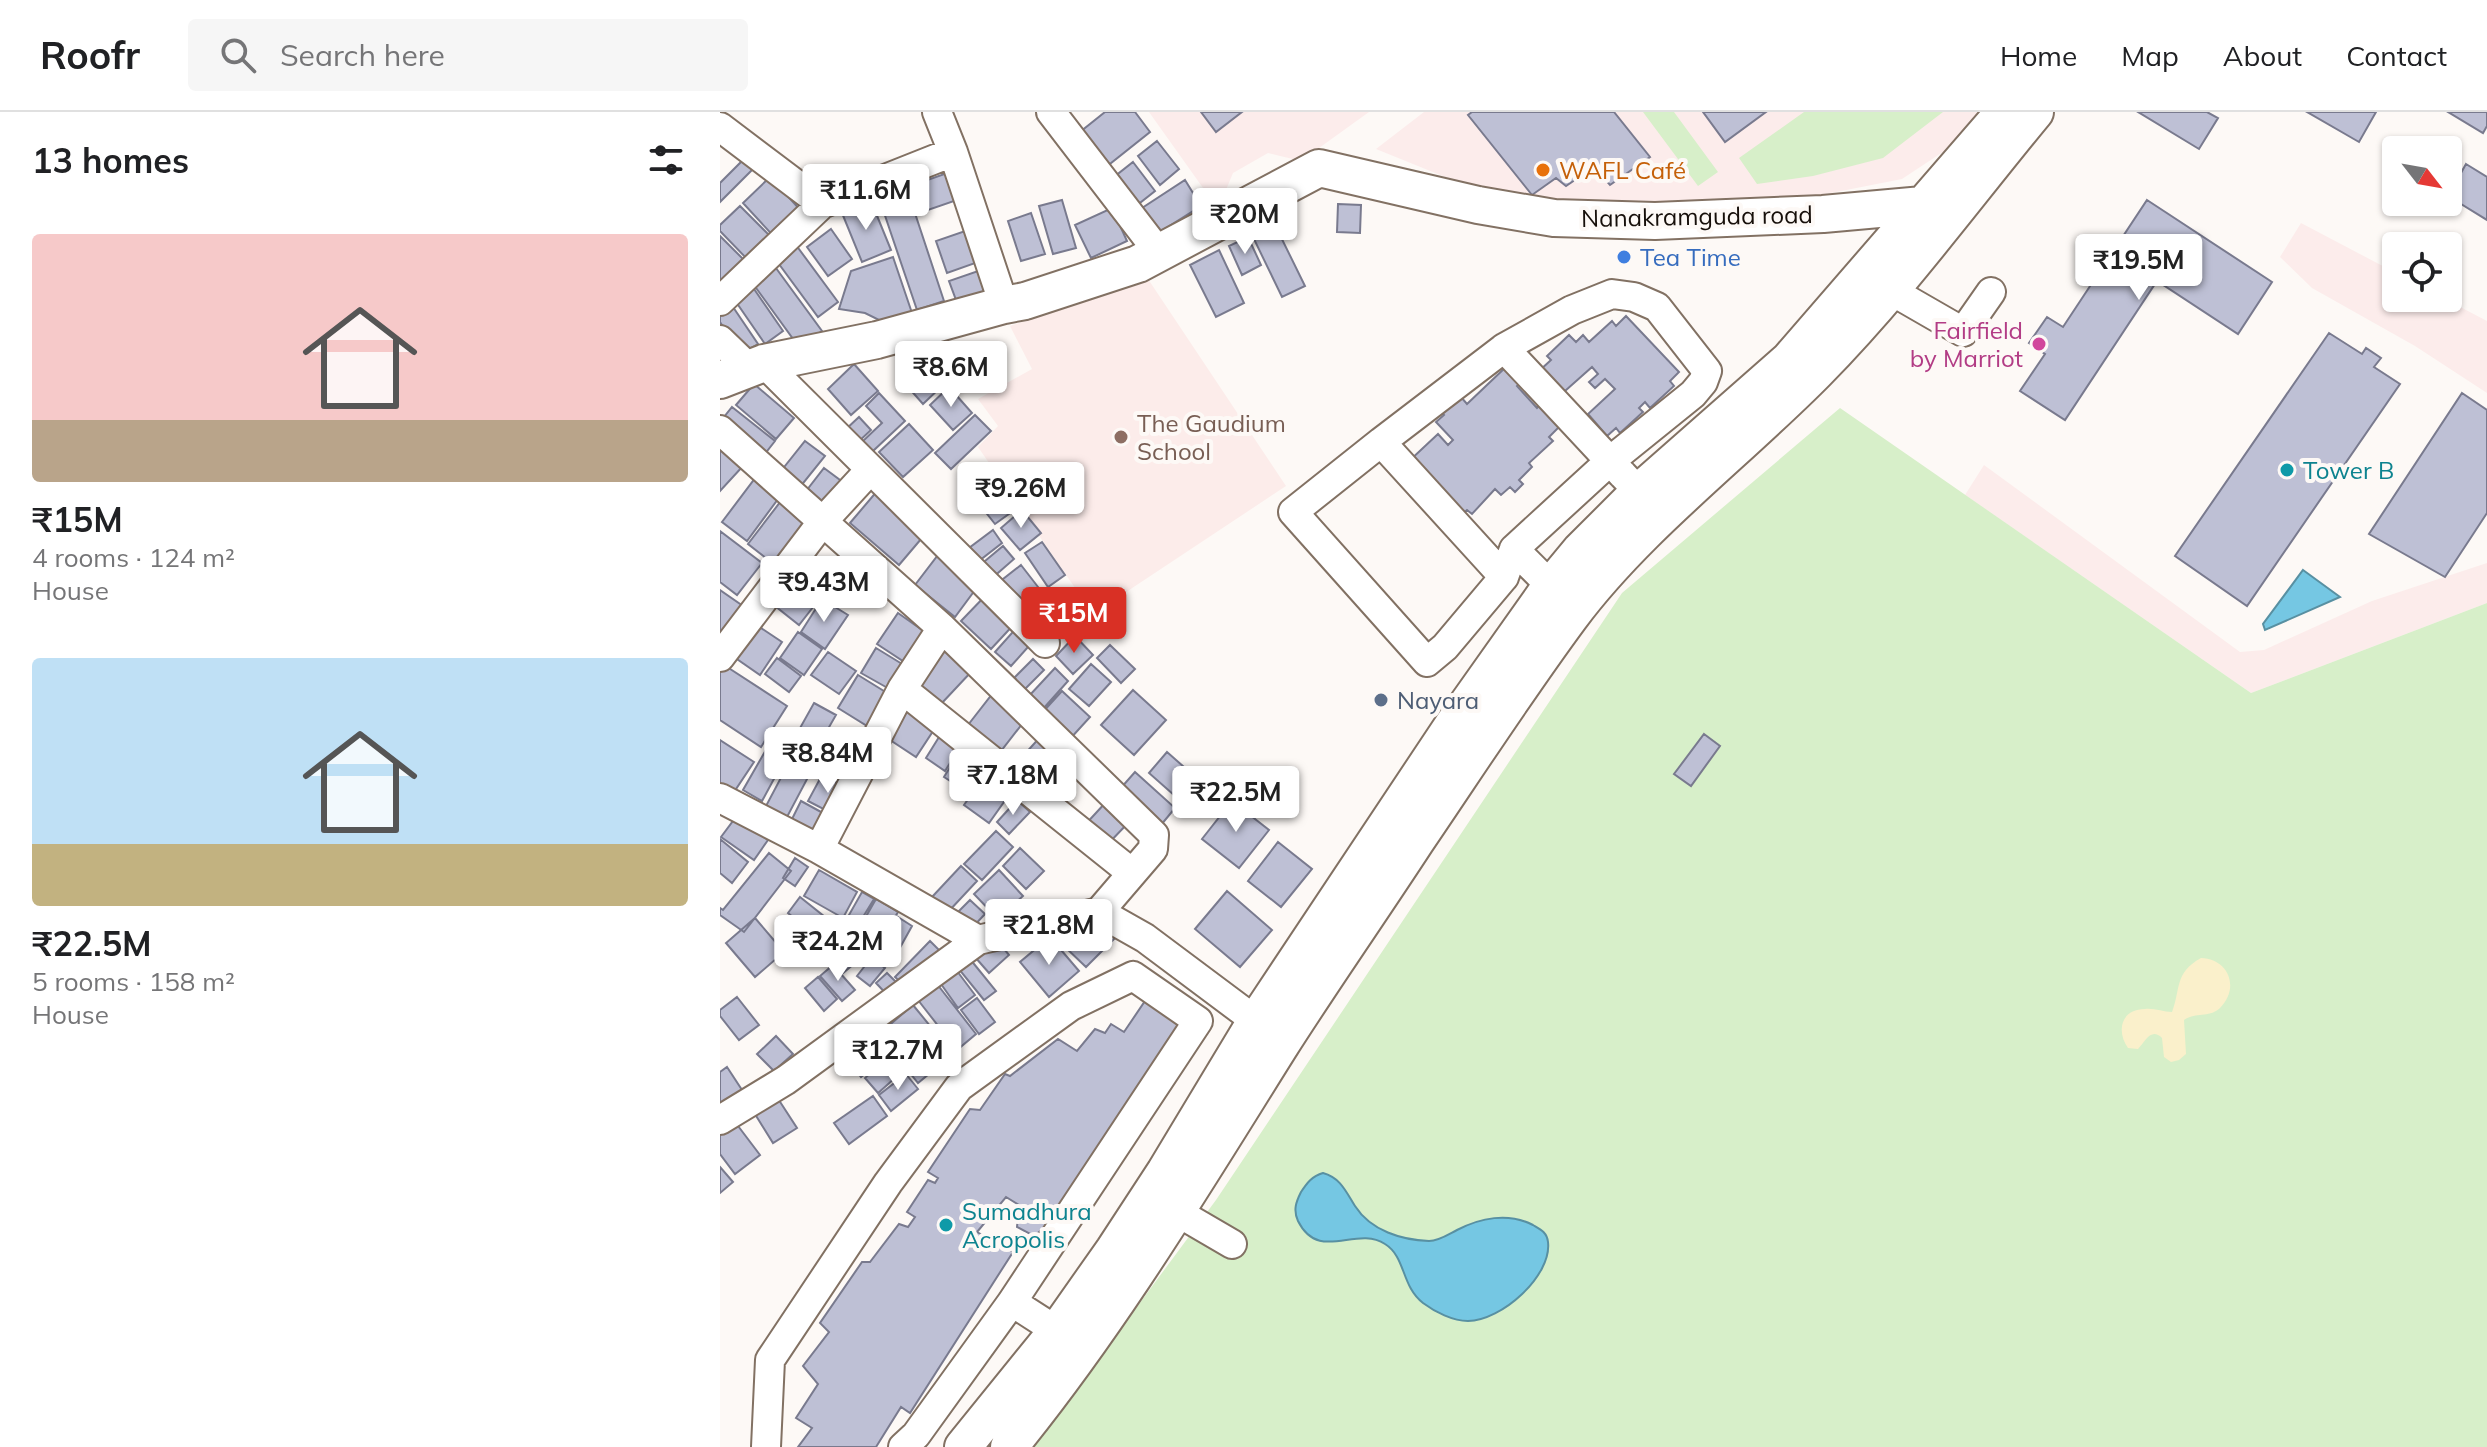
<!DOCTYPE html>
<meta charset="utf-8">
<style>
:root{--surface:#fff;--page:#f6f6f6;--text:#202124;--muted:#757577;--line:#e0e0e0;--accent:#d93025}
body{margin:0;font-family:Mulish,sans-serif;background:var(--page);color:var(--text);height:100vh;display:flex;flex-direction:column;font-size:30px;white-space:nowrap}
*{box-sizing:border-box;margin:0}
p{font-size:26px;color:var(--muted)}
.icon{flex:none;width:44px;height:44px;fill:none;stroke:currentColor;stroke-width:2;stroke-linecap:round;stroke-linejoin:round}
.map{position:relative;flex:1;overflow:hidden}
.drawer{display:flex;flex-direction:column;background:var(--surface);width:720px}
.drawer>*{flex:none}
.needle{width:52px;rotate:121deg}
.controls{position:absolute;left:1662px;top:24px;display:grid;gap:16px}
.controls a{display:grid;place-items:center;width:80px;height:80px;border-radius:8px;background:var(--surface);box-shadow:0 2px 6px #0004;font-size:40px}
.price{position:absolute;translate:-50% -68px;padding:0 18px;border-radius:8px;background:#fff;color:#222;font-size:26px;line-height:52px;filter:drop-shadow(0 2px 4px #0008)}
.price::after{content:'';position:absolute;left:50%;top:48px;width:24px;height:18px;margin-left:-12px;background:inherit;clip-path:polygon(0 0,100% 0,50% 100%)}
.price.current{background:var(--accent);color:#fff}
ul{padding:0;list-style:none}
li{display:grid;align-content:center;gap:16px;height:424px;padding:0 32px}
li span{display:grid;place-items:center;height:248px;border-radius:8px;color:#555}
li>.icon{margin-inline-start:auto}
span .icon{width:144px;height:144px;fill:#fffc;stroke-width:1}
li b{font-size:34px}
h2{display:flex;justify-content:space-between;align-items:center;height:96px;padding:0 32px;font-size:34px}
header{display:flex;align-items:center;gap:48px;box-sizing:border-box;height:112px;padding:0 40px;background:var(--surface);border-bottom:2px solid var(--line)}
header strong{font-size:38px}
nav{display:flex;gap:44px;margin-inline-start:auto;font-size:28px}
.search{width:560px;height:72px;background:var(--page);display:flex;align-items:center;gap:20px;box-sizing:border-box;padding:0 28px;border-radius:8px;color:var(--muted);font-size:30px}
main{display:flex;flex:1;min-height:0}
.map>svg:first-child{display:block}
</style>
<header>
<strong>Roofr</strong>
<div class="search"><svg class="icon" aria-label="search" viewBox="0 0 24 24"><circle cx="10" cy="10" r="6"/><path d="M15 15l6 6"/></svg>Search here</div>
<nav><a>Home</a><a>Map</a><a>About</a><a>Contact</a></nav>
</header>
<main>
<section class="drawer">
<h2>13 homes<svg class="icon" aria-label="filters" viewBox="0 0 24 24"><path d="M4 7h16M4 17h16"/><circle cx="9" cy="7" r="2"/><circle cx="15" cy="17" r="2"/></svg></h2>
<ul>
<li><span style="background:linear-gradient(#f6c9c9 75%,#b9a48a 0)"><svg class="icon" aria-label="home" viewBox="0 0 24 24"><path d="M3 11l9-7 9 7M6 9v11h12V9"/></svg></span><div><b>₹15M</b><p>4 rooms · 124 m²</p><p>House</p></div></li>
<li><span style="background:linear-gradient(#bfe0f5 75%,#c2b280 0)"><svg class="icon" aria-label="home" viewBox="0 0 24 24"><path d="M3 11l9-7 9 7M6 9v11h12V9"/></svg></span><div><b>₹22.5M</b><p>5 rooms · 158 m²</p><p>House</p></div></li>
</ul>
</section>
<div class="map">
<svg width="1767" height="1335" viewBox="0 0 1767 1335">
<rect width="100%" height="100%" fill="#fdf9f6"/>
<path fill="#fceceb" d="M429 0H649L581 49 548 41 513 61 498 97Z
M704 0H1268L1253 20 1182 67 1030 97 839 95 767 82 656 37Z
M1581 111 1676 161V186H1723L1767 209V281L1695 234 1592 176 1560 145Z
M1264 353 1520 540 1544 538 1652 489 1767 451V491L1531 581 1245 383Z"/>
<path fill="#fcecea" d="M428 167 566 374 373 502 258 335 278 314 258 287 312 257 290 214Z"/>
<path fill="#d7efc9" d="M923 0H954L998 60 978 74Z
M1084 0H1223L1163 46 1093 64 1037 72 1019 46Z
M1120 296 1531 581 1767 491V1335H303L382 1242 496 1088 902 481Z"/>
<path fill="#faf0cb" d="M1481 846C1509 847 1520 876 1500 896 1490 906 1475 900 1464 908L1466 942 1459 948 1451 950 1444 945 1442 926C1431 915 1425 930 1418 937L1408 936C1396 919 1401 897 1425 897 1434 896 1443 900 1452 900 1461 877 1454 861 1481 846Z"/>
<path fill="#75c7e3" stroke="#5890a2" stroke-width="2" d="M1583 458 1620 485 1545 518 1543 512Z
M603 1061C621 1066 626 1080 635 1094 651 1119 682 1128 709 1129 719 1129 729 1122 737 1118 760 1106 788 1100 813 1113 820 1117 827 1120 828 1130 832 1164 781 1209 748 1209 733 1209 715 1200 703 1191 681 1174 686 1145 665 1132 636 1113 599 1151 578 1109 573 1098 576 1090 581 1080 587 1071 592 1064 603 1061Z"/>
<path fill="#bec0d5" stroke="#797a8e" stroke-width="2" d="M385 0H415L430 20 381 59 355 24Z
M481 0H522L496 20Z
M752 0H894L930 45 890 73 874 55 846 74 836 66 812 83 748 3Z
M983 0H1046L1005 30Z
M1418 0H1487L1498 6 1479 37Z
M1587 0H1656L1639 30Z
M1728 0H1767V14L1763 21Z
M437 29 459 57 440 73 418 44Z
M23 48 33 57 0 90V71Z
M413 50 435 79 416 94 394 65Z
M1746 52 1767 65V108L1728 84Z
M230 60 240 87 205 99 196 72Z
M50 65 85 103 58 129 23 91Z
M465 68 481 94 435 123 419 98Z
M186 74 224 189 197 198 158 83Z
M342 88 356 136 333 142 319 94Z
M1427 88 1552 170 1518 222 1437 169 1345 308 1300 279 1325 242 1309 231 1327 205 1343 215Z
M151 89 171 138 142 150 122 101Z
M618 92 641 93 640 121 617 120Z
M20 94 53 127 30 150 0 119V113Z
M392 96 407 129 371 146 355 113Z
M311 101 325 142 301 149 288 109Z
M555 113 585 174 562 185 533 125Z
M111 117 132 147 108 164 87 135Z
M251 117 261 149 227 161 216 129Z
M0 124 28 152 0 180Z
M528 125 541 153 522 163 509 134Z
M76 133 118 190 98 205 56 148Z
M499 138 524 191 496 205 470 153Z
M173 145 192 201 163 210 145 201 119 197 131 159Z
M53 152 102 219 79 235 31 169Z
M264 157 273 184 239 196 229 169Z
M32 174 63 219 45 232 14 187Z
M13 195 38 232 21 242 0 210V204Z
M906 204 959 260 950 269 954 274 930 296 925 290 919 296 923 300 900 321 896 316 887 324 868 302 895 277 885 267 875 276 869 270 878 262 872 255 845 279 818 260 831 248 827 244 849 223 856 230 863 223 869 230 892 209 896 214Z
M1609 221 1642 242 1646 236 1661 246 1654 255 1680 272 1527 494 1455 444Z
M198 248 222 274 203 292 180 266Z
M134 252 158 279 131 303 108 277Z
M788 253 802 269 797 274 817 296 822 291 842 312 829 325 833 329 809 351 812 355 799 368 803 372 795 380 790 375 781 383 775 377 752 402 747 398 739 405 688 350 718 322 728 333 733 328 716 310 724 303 720 298 729 290 733 293 741 285 747 292Z
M34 272 74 306 56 327 16 293Z
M229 275 252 301 233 318 210 293Z
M159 281 185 309 153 339 143 329 162 311 146 294Z
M1742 281 1767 298V401L1725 465 1649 422Z
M12 295 55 329 41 347 0 310Z
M255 303 271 319 231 357 215 341Z
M139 305 151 318 137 331 125 318Z
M189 312 213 338 183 365 159 340Z
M85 329 105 344 76 380 57 364Z
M0 333 23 354 0 379Z
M104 356 124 371 102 398 83 383Z
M36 365 61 383 27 429 2 410Z
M285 374 300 394 275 412 260 393Z
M158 378 207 420 179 453 130 411Z
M64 385 96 410 60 457 28 432Z
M302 398 321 421 300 438 281 416Z
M273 418 282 431 255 452 245 439Z
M0 419 42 451 17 483 0 470Z
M322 430 345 463 328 475 305 441Z
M283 434 294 447 271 467 259 454Z
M218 443 258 474 235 505 195 473Z
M301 453 325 484 302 502 278 471Z
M68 467 97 490 79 513 50 490Z
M0 478 23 494 0 527Z
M268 481 297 509 271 537 241 509Z
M343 486 356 505 326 525 314 507Z
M102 487 128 503 105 537 81 520Z
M178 501 212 525 192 555 157 532Z
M35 512 62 530 40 563 14 545Z
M300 512 316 526 291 554 275 540Z
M78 520 102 537 84 563 60 546Z
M355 524 373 543 353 562 336 544Z
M222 531 252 559 221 592 191 564Z
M390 533 415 557 401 571 377 546Z
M156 536 187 555 173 579 141 561Z
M108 540 136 559 119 582 91 563Z
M57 546 81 564 69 580 45 562Z
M313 547 324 558 305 577 294 566Z
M371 552 391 570 369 594 349 577Z
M4 553 67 594 41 635 0 608V559Z
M335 556 348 569 323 597 309 584Z
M138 563 172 584 152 617 118 596Z
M413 578 446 608 414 643 381 613Z
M342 579 370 605 349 628 321 602Z
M273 581 306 607 281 639 248 613Z
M186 589 219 610 196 645 164 624Z
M94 591 116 603 92 645 70 634Z
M224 617 244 629 225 659 206 646Z
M125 619 150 633 128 673 103 659Z
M984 622 1000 634 971 674 954 662Z
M322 623 348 647 320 677 294 654Z
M0 628 34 650 10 686 0 679Z
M51 629 69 639 42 689 23 678Z
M243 634 268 651 249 681 224 665Z
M447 640 481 670 463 691 429 661Z
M74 641 95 652 67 705 46 694Z
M271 655 296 673 269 711 244 693Z
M415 660 455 696 441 713 400 677Z
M102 663 129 677 115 703 88 689Z
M297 688 310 700 289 722 277 710Z
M81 689 112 706 102 723 72 707Z
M387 689 409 710 385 735 363 715Z
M512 689 549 718 519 756 482 727Z
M16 705 48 728 34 748 1 725Z
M276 719 293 735 262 768 244 752Z
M0 727 28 750 12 771 0 761Z
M558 730 592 757 561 795 528 769Z
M300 736 324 759 306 777 283 754Z
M49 741 71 759 24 820 0 803V796L3 798Z
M75 746 88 755 75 774 63 766Z
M241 754 257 769 228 800 212 785Z
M99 758 137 780 123 806 84 784Z
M279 758 303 784 278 807 254 782Z
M507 779 552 818 520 855 475 817Z
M142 780 154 787 132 823 121 817Z
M80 785 110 809 97 825 68 801Z
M156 787 178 800 157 835 136 822Z
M250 788 265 802 250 818 235 803Z
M178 805 192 814 172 850 157 841Z
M373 805 395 826 366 855 344 834Z
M35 806 64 840 35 865 6 831Z
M330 825 359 859 329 885 300 850Z
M276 827 289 843 269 861 255 845Z
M210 829 222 841 187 876 175 865Z
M132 836 141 846 123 861 115 852Z
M151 846 165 856 150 874 137 864Z
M250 847 276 879 264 888 238 856Z
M113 853 135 878 122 889 100 864Z
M237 859 255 883 238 896 221 872Z
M167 861 184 878 173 889 156 871Z
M98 865 117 887 104 899 85 876Z
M217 872 256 922 237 938 198 888Z
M17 885 39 913 19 928 0 904V898Z
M257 886 275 910 259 922 241 898Z
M425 889 460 914 339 1104 314 1124 297 1115 299 1093 286 1085 257 1120 293 1140 190 1301 181 1295 156 1335H78L92 1316 76 1306 98 1272 83 1254 109 1220 100 1211 142 1150H150L179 1112 188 1115 195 1105 187 1100 208 1068 215 1071 218 1066 208 1060 250 997 260 998 285 962 290 964 338 927 357 939 375 917 385 921 391 912 404 920Z
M193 893 233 942 198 971 159 922Z
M56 924 73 942 54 959 37 942Z
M156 925 169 942 141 965 127 947Z
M170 944 183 959 158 981 145 966Z
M7 955 24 981 0 997V960Z
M186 962 198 977 171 999 159 983Z
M53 979 77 1016 53 1031 30 994Z
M153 984 167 1004 129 1032 114 1011Z
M12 1006 40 1043 15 1062 0 1042V1015Z
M0 1055 13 1070 0 1081Z"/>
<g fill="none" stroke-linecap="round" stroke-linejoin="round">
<defs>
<path id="minor" d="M217 0 233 40
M331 0 440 142
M0 15 102 92
M1170 178 1243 220 1271 180
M0 189 102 92 233 40 284 193
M0 228 30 257
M784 236 852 198 892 182 914 185 937 195 987 259 983 270 973 282 890 349 794 437 784 465 661 330 784 236C824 278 863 320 902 362L903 363 919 380
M44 251 325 531
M0 318 222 516 434 723 433 737 379 800
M661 330 573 400 707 550 725 535 784 465
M794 437 831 474
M0 545 103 409 150 358
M182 577 412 761
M0 686 99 737 258 828
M99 737 182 577 222 516
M0 1008 66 968 258 828 379 800 425 826 536 909
M440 1090 512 1132
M292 1190 337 1219
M46 1335 50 1248 168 1071 239 975 351 894 413 864 478 909 292 1190 196 1323 183 1335"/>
<path id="major" d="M0 268 44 251 157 228 284 193 305 189 418 152 599 56 758 93 834 106 935 109 1103 102 1203 93 1214 103
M243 1335 337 1219 394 1138 445 1060 536 909 739 604 831 474 860 439 919 380 1069 248 1284 0
M289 1335C391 1210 474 1071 560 934 604 865 651 798 696 729 747 654 796 578 850 505 917 415 1017 340 1096 260 1176 179 1243 87 1315 0"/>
</defs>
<use href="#minor" stroke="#827163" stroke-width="32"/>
<use href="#major" stroke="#827163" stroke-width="40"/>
<use href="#minor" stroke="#fff" stroke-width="28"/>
<use href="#major" stroke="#fff" stroke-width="36"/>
</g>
<circle fill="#e8710a" stroke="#fdf9f6" stroke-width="3" cx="823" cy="58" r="8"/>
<circle fill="#3f7fe0" stroke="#fdf9f6" stroke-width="3" cx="904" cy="145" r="8"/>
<circle fill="#d1479c" stroke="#fdf9f6" stroke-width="3" cx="1319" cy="232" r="8"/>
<circle fill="#8d6e63" stroke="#fdf9f6" stroke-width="3" cx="401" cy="325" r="8"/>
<g fill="#0f9aa8" stroke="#fdf9f6" stroke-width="3">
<circle cx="1567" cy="358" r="8"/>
<circle cx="226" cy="1113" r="8"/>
</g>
<circle fill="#5c6f8a" stroke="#fdf9f6" stroke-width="3" cx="661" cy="588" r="8"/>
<g text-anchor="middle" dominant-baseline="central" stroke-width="8" stroke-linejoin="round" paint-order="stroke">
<g font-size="24" fill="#c56008" stroke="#fdf9f6" text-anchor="start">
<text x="839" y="58">WAFL Café</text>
</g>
<g font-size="24" fill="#160f0a" stroke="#fdf9f6">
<text transform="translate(977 104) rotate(-1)">Nanakramguda road</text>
</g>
<g font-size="24" fill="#366cbe" stroke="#fdf9f6" text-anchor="start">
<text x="920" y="145">Tea Time</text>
</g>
<g font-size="24" fill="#b23c85" stroke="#fdf9f6" text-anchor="end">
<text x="1303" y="218">Fairfield<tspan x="1303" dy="28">by Marriot</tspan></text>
</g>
<g font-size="24" fill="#785e54" stroke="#fdf9f6" text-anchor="start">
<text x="417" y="311">The Gaudium<tspan x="417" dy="28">School</tspan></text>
</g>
<g font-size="24" fill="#0d838f" stroke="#fdf9f6" text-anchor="start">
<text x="1583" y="358">Tower B</text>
<text x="242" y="1099">Sumadhura<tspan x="242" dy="28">Acropolis</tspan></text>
</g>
<g font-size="24" fill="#4e5e75" stroke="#fdf9f6" text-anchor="start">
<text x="677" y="588">Nayara</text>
</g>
</g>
</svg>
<div class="controls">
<a><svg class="needle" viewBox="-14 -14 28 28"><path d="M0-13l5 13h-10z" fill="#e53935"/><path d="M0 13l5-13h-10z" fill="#757577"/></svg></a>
<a><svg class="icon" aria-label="locate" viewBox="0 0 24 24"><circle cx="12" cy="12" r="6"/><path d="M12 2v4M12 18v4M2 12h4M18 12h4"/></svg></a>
</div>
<b class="price" style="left:146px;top:120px">₹11.6M</b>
<b class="price" style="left:525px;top:144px">₹20M</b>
<b class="price" style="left:1419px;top:190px">₹19.5M</b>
<b class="price" style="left:231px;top:297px">₹8.6M</b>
<b class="price" style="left:301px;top:418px">₹9.26M</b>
<b class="price" style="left:104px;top:512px">₹9.43M</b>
<b class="price current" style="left:354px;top:543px">₹15M</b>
<b class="price" style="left:108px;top:683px">₹8.84M</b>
<b class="price" style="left:293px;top:705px">₹7.18M</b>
<b class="price" style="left:516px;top:722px">₹22.5M</b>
<b class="price" style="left:329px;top:855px">₹21.8M</b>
<b class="price" style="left:118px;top:871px">₹24.2M</b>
<b class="price" style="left:178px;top:980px">₹12.7M</b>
</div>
</main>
